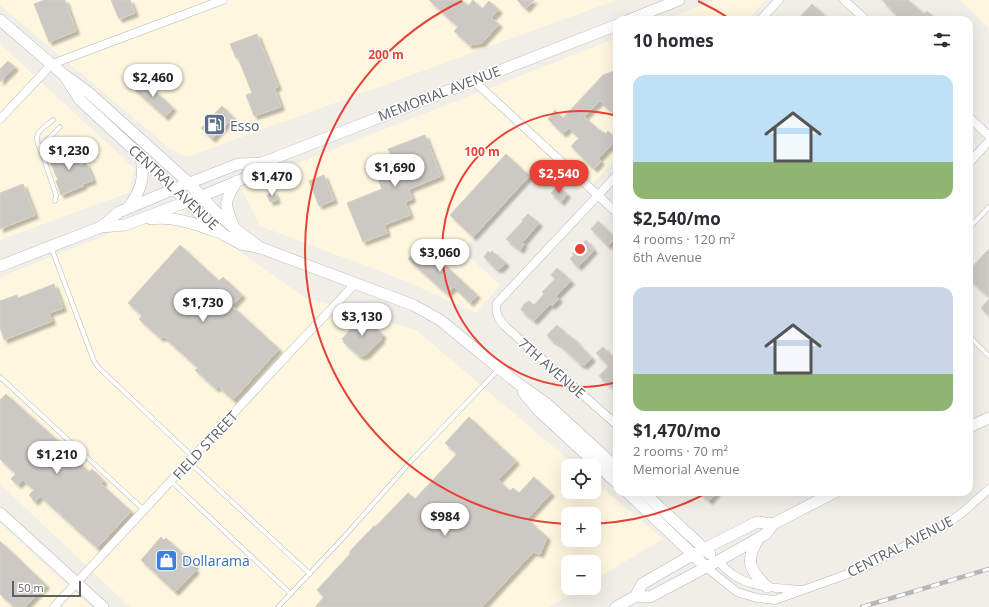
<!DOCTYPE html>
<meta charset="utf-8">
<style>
:root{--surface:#fff;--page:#f7f7f7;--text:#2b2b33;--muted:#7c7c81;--accent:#e84135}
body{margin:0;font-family:"Open Sans",sans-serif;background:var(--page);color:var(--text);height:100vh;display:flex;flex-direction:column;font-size:15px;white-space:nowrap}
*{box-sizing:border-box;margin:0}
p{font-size:13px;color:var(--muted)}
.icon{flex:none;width:22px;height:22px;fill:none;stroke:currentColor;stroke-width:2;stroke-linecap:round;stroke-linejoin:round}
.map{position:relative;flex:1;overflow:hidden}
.side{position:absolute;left:613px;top:16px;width:360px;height:480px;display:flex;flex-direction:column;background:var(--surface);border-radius:12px;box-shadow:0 4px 16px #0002}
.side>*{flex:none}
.buttons{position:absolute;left:561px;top:459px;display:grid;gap:8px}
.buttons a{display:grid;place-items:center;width:40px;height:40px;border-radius:8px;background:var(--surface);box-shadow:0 4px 16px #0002;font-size:20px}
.scale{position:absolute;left:12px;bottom:10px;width:69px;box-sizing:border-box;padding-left:4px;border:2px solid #5e6267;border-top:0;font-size:11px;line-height:14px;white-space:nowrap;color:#5e6267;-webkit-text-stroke:3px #fff;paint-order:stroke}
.price{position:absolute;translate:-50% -34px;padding:0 9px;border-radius:14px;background:#fff;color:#222;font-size:13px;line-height:26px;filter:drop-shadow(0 1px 2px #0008)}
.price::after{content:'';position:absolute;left:50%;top:24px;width:12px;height:9px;margin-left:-6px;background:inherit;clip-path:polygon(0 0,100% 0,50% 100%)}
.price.selected{background:var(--accent);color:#fff}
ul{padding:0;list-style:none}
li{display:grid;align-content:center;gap:8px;height:212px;padding:0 20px}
li span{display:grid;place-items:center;height:124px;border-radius:12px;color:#555}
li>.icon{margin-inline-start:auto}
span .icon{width:72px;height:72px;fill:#fffc;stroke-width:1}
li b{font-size:17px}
h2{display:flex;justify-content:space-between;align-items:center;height:48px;padding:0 20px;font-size:17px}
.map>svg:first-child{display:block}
</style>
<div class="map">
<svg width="989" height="607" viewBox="0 0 989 607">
<defs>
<filter id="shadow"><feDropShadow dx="3.5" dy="3.5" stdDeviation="1" flood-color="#0004"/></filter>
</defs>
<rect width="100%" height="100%" fill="#f0eee7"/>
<path fill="#fef6df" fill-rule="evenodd" d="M0 0H617L187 157 170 149 0 5Z
M715 0H766L747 20H664Z
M960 0H989V28Z
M617 38V158L584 193 546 161 462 250 500 285 476 313 403 280 260 226 240 186Z
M0 44 135 169 128 193 0 240Z
M176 207 304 297 416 330 576 466H568V492H594V481L663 539 594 580V562H568V588H581L549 607H130L0 484V277ZM568 514H594V540H568Z
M0 523 91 607H0Z"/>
<path fill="#ccc9c4" stroke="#d5d0c5" filter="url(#shadow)" d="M44 0H65L76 31 49 42 34 4Z
M111 0H130L135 13 119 19Z
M429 0H462L468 6 473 0 482 9 489 1 499 10 491 18 499 24 482 43 469 45 454 31 458 27Z
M517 0H534L526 9Z
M882 0H908L924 14 927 11 937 20H901Z
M812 4 824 15 820 20H797Z
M257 34 278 87 274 88 281 107 254 116 246 95 252 93 238 58H236L230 44Z
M8 61 15 67 0 82V69Z
M617 70V118L600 101 584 117 603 133 604 132 606 134 608 131 617 139 598 159 601 161 594 169 571 146 579 138 569 128 563 134 548 119 555 110 563 118 603 75Z
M142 79 173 108 165 117 133 88Z
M222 106 233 117 212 139 201 128Z
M425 135 441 176 409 189 412 199 405 202 410 215 384 225 387 233 363 242 347 203 382 189 375 172 394 164 388 149Z
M64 147 68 156 72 154 73 158H75L78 166 86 163 93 180 83 184V186L61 195 56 181 58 180 47 154Z
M506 154 529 176 473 237 450 215Z
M324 175 334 200 319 206 309 181Z
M23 184 35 215 0 229V193Z
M558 186 567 194 561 202 551 193Z
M274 192 277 200 270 202 267 195Z
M528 214 539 223 522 243 524 244 520 250 506 239 523 221 522 220Z
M598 221 615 238 608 246 591 229Z
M586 240 594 250 578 267 570 259 574 255 572 254Z
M422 244 477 295 470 303 454 287 447 294 408 259Z
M180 245 219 281 223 277 242 295 232 306 279 349 233 400 218 386 216 389 195 370 198 368 164 337 160 338 139 319 142 316 128 303Z
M989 249V297L969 279V270Z
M488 251 490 253 492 251 506 263 499 270 497 268 496 269 484 257Z
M557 268 571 281 556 296 559 299 552 306 550 304 534 321 521 310 524 304 529 301 534 305 544 294 542 292 555 279 551 275Z
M54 284 63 308 49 313 52 321 4 340 0 327V301L17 295 18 298Z
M989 299V316L981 308Z
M362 316 383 335 380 338 382 339 365 356 364 355 362 357 360 355 359 356 343 342 344 341 342 339Z
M557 325 568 336 569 335 577 342H576L592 358 584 366 582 364 581 365 559 344 550 339 547 335Z
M603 347 617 361V393L599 376 609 366 596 353Z
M6 394 56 439 55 440 89 472 92 469 104 481 101 484 131 511 97 548 40 496 35 502 29 495 34 490 23 480 18 485 11 479 16 474 0 459V400Z
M469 417 516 461 498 480 510 491 513 488 519 493 534 477 551 493 527 519 547 537 540 554 533 552 482 607H315L324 597 317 590 350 554V551L374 526H376L408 493 415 499 457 454 445 443Z
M699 492H717L709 501Z
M161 537 164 540 166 538 195 565 193 567 196 570 175 592 141 560Z
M0 541 46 585 25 607H14L0 594Z"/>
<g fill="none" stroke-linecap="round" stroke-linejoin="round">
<defs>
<path id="lane" d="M40 149C32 133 41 130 53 120
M55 201 56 195 40 147 60 127
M969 228 989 207
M51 247 94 361 98 367 193 457
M969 336 989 356
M0 377 144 510
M189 462 310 574
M171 481 291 594
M278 607 344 537 413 459 498 370"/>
<path id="street" d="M844 0 866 20
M760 20 779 0
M473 80 617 213
M969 117 989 136
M0 119 52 64 223 0
M969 163 989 141
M617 175 497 303C494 315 500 321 508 329L617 425
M718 561C722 566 727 570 732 574 751 588 778 588 801 590
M706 567 737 592 757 598 775 600 859 570 947 524 963 512 989 489
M54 607 293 349 356 283"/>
<path id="secondary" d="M0 20 64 75 88 92 189 183 213 209 234 228 259 247
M629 20 679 0
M64 75 80 100 131 147 201 215 224 235 241 244 261 248 413 305 440 320 516 382 547 404 617 468
M128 208C141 190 145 180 141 157
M151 219C174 216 196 224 217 232
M233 225C224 204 224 201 237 181
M101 227 119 212 174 189 238 164 262 163 617 25
M0 266 101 227 125 225 202 196 248 177 262 163
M523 392 539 411 617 483
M969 427 989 418
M627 492 706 567
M643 492 710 554
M0 513 103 607
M758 539C745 562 749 569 767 587
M636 596 642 584 692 555 757 522 773 524
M616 607 636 596 650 597 718 561 766 534 773 524 835 492"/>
</defs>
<use href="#lane" stroke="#b4b7bb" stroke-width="5"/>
<use href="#street" stroke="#b4b7bb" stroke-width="9"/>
<use href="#secondary" stroke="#b5b9be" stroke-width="12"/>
<use href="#lane" stroke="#fff" stroke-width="4"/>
<use href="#street" stroke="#fff" stroke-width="8"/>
<use href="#secondary" stroke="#fff" stroke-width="11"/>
<defs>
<path id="rail" d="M862 607 989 569"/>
</defs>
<use href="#rail" stroke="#b5b6b7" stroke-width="4.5"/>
<use href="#rail" stroke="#fff" stroke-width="3" stroke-dasharray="9" stroke-linecap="butt"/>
</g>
<g fill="none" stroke="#e84135" stroke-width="2">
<path d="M617 382A138 138 0 1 1 617 116"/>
<path d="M707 493A275 275 0 0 1 594 524M566 524A275 275 0 0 1 462 1M698 1A275 275 0 0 1 732 20"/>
</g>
<defs>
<symbol id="fuel-square" viewBox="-11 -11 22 22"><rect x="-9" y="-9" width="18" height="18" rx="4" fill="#5c6f8a" stroke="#fff"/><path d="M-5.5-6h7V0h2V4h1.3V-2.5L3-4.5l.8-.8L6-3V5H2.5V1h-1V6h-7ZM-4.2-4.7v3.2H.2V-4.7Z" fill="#fff"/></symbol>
<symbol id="shop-square" viewBox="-11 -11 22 22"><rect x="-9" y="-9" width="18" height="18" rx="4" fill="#3f7fe0" stroke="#fff"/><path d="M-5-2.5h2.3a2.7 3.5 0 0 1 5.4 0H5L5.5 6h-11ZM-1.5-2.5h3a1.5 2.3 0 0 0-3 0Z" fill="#fff"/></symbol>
</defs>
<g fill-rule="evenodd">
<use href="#fuel-square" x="202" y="112" width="25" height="25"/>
<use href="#shop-square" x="154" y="548" width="25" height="25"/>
</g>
<g text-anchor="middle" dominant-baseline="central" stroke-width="3" stroke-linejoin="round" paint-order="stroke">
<g font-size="14" fill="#5e6267" stroke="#fff">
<text transform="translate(439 93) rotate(-21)">MEMORIAL AVENUE</text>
<text transform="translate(174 187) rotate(43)">CENTRAL AVENUE</text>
<text transform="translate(552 368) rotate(41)">7TH AVENUE</text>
<text transform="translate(205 445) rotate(-47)">FIELD STREET</text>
<text transform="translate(900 546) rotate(-27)">CENTRAL AVENUE</text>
</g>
<g font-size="14" fill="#4e5e75" stroke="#fff" text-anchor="start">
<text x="230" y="125">Esso</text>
</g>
<g font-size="14" fill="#366cbe" stroke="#fff" text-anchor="start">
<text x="182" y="560">Dollarama</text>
</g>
</g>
<circle cx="580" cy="249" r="6" fill="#e84135" stroke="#fff" stroke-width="2"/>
<g font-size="12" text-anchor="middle" font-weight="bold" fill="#e84135" stroke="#fff" stroke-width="3" stroke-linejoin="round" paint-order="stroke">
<text x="386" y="59">200 m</text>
<text x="482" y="156">100 m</text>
</g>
</svg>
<div class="buttons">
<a><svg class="icon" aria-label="locate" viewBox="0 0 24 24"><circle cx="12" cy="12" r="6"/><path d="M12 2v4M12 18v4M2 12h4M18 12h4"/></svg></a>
<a>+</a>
<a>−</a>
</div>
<div class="scale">50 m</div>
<b class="price" style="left:153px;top:98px">$2,460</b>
<b class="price" style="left:69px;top:171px">$1,230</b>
<b class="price" style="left:395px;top:188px">$1,690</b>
<b class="price selected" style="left:559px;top:194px">$2,540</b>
<b class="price" style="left:272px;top:197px">$1,470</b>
<b class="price" style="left:440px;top:273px">$3,060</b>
<b class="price" style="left:203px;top:323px">$1,730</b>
<b class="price" style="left:362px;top:337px">$3,130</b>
<b class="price" style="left:57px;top:475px">$1,210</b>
<b class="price" style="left:445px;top:537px">$984</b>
<section class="side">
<h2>10 homes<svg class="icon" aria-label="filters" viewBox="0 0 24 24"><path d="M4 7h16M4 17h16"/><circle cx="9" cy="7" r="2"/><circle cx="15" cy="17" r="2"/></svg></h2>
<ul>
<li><span style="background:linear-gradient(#bfe0f5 70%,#8fb573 0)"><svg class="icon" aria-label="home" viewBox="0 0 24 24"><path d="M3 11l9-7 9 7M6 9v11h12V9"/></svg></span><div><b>$2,540/mo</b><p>4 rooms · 120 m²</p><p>6th Avenue</p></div></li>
<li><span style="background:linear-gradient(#c9d6e8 70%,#8fb573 0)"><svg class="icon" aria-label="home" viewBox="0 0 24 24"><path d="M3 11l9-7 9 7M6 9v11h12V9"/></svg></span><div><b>$1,470/mo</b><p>2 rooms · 70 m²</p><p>Memorial Avenue</p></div></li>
</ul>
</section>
</div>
